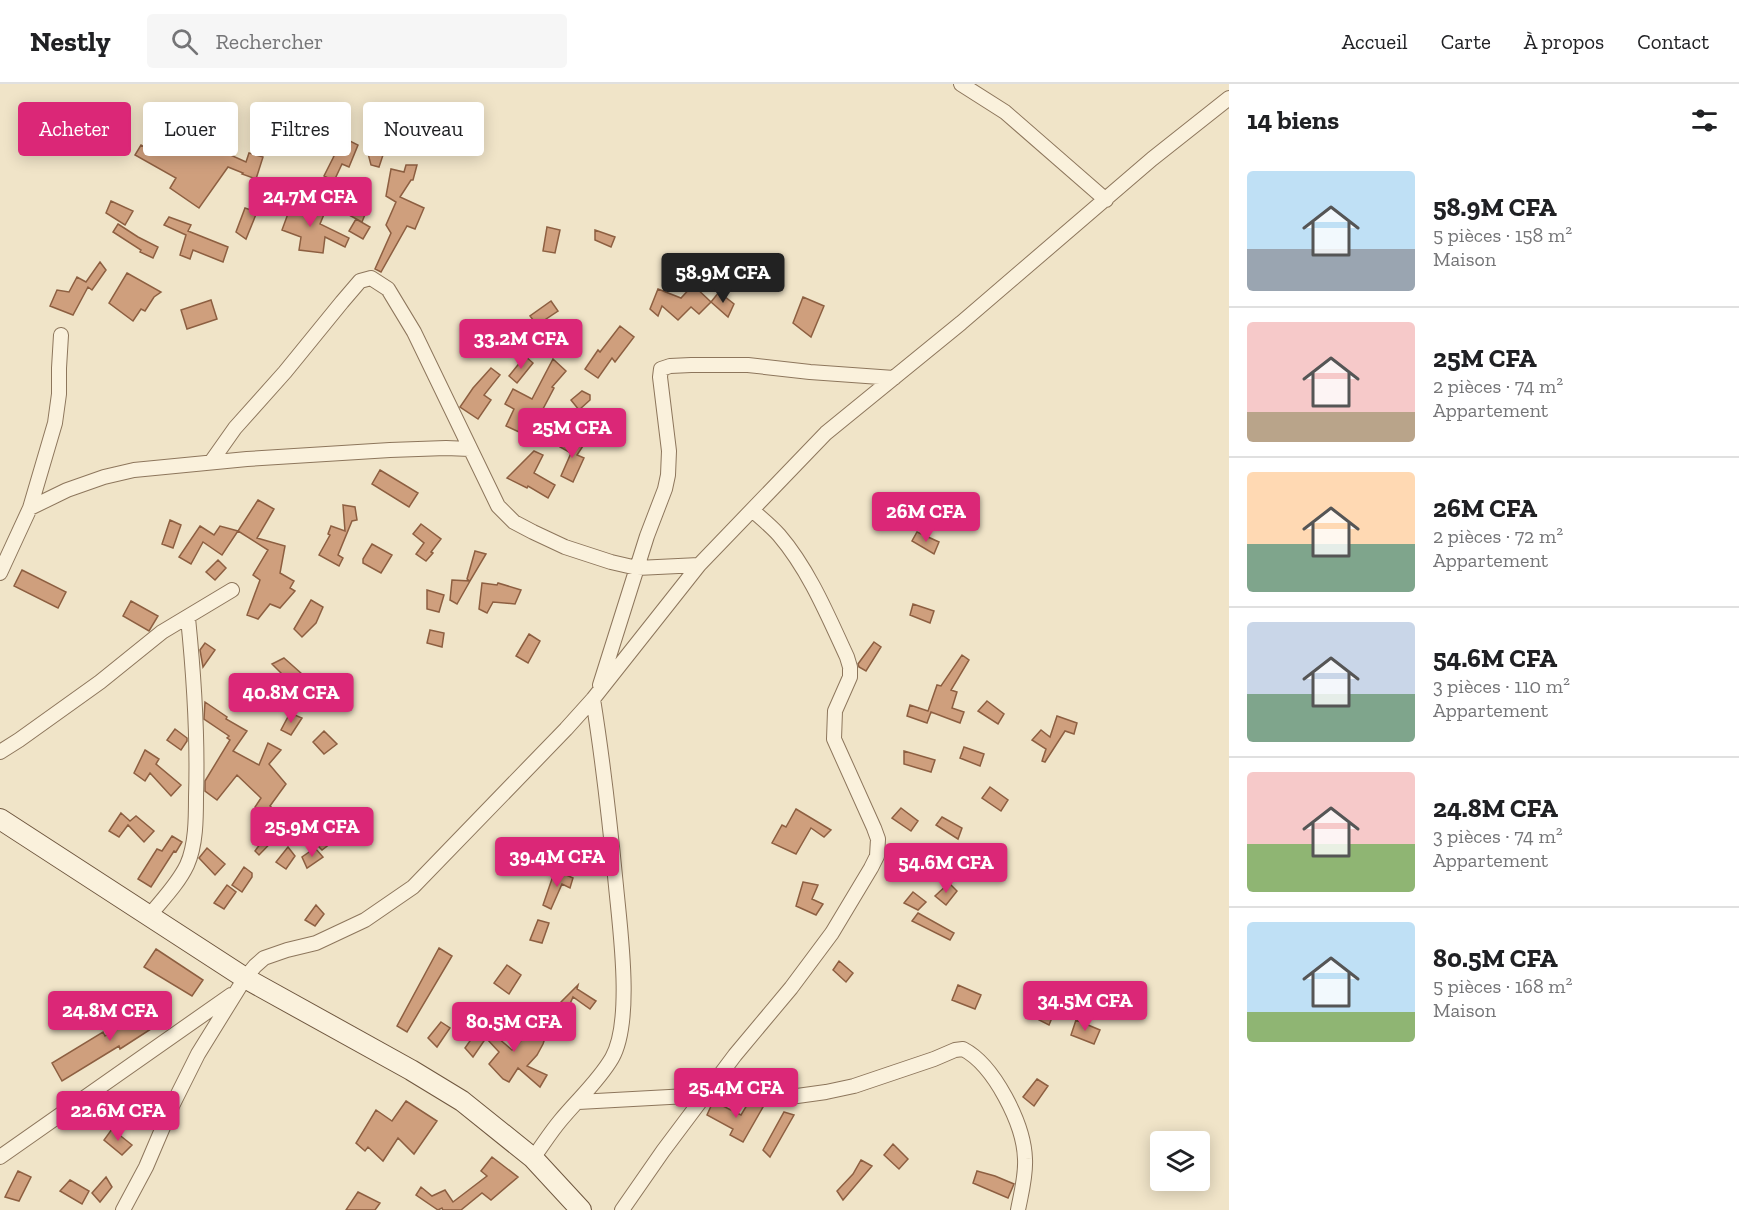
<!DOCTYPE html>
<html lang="fr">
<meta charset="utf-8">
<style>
:root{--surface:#fff;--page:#f6f6f6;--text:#202124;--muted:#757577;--line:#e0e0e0;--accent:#db2777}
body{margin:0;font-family:"Zilla Slab",serif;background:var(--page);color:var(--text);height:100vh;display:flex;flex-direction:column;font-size:22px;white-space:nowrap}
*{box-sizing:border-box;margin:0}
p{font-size:20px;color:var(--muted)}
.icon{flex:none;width:33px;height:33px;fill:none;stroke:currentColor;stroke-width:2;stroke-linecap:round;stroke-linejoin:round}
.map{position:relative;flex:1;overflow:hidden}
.panel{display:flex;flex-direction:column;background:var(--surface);width:510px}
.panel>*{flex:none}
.banner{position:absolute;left:18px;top:18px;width:570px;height:54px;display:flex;gap:12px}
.fabs{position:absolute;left:1150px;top:1047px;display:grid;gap:12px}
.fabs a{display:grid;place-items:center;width:60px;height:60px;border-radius:6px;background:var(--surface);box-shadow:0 3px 15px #0003;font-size:30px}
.price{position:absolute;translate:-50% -51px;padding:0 14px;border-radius:6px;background:var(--accent);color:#fff;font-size:20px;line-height:39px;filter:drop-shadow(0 2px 3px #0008)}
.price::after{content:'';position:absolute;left:50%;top:36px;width:18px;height:14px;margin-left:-9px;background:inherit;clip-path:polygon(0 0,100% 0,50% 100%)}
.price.current{background:#222;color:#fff}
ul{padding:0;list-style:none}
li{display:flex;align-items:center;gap:18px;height:150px;padding:0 18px}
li+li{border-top:2px solid var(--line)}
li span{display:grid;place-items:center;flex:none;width:168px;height:120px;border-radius:6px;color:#555}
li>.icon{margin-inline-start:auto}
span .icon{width:72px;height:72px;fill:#fffc;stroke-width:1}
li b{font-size:26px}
h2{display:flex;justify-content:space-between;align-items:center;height:72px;padding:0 18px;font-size:26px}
.pill{padding:0 21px;border-radius:6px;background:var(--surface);box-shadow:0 3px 15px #0003;font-size:21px;line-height:54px}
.pill.current{background:var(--accent);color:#fff}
header{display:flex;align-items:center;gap:36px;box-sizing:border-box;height:84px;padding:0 30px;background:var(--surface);border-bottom:2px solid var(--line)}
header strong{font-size:28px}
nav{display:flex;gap:33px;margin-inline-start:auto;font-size:21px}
.search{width:420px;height:54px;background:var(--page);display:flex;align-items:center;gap:15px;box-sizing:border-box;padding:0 21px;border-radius:6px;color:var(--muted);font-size:22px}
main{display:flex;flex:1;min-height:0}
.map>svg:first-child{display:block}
</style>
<header>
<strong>Nestly</strong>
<div class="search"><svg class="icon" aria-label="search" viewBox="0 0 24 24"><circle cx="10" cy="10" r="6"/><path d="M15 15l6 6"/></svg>Rechercher</div>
<nav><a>Accueil</a><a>Carte</a><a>À propos</a><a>Contact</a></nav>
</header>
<main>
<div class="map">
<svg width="1229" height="1126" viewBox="0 0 1229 1126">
<rect width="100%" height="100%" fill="#f0e4c8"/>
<path fill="#cf9f7d" stroke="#8d5f41" stroke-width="1.5" d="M169 42 195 55 246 78 249 69 263 73 256 95 242 90 243 89 228 83 199 124 170 104 176 94 135 71 141 61 155 69Z
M277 44 297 48 295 59 275 55Z
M372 54 387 59 379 83 371 81 366 62Z
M319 55 345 63 348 56 358 61 349 83 342 80 334 97 324 92 334 72 317 62Z
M406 81H417L413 96H411L400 113 424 124 415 145 407 142 381 188 375 185 391 149 386 141 396 118 386 112 391 85 404 88Z
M334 107 351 117 354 110 370 118 362 138 328 120Z
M293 116 325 128 320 140 349 154 345 163 325 153 323 169 299 166 301 153 282 146Z
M111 117 133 127 125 141 106 129Z
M245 124 257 128 246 155 236 148Z
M169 133 191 141 188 147 228 163 223 178 193 166 190 175 180 171 186 151 164 141Z
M356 135 370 143 363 155 349 147Z
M118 140 138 153 158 163 153 174 140 168 141 166 113 148Z
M547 143 560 146 555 169 543 167Z
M595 146 615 153 611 163 595 156Z
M671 170 696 183 689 195 664 182Z
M100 178 106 186 92 206 88 203 73 231 50 222 57 206 69 208 77 193 86 198Z
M127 189 161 208 154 213 145 227 141 225 133 237 109 219Z
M693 201 711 218 699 230 691 223 678 236 662 222 658 232 650 225 658 205 681 214Z
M719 208 734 220 728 233 711 218Z
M803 213 824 222 811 253 793 239Z
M211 216 217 235 187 245 181 226Z
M551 217 558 227 537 241 530 232Z
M620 242 634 253 615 278 612 274 598 294 585 285 598 266 600 268Z
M525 272 533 279 517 299 509 292Z
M553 275 566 287 552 303 554 304 535 340 525 335 519 348 506 342 514 325 505 320 513 305 532 315Z
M491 284 500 291 484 311 491 316 478 335 460 323 473 304Z
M582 307 590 311V316L579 326 571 316Z
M566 352 583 362 577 371 584 374 573 398 561 392 571 369 560 363Z
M534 367 543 371 534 389 555 401 548 414 528 402 527 404 507 394Z
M380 386 418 409 409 423 372 400Z
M258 416 274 425 257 454 285 462 280 489 294 497 290 504 295 507 280 524 270 520 258 535 247 531 260 496 253 491 268 466 238 447Z
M343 421 355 423 357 436 352 437 338 471 343 474 339 482 319 471 330 451 328 450 331 442 345 447Z
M170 436 181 441 173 464 162 460Z
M421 440 441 455 431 468 433 469 426 477 416 470 424 459 413 450Z
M200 442 214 451 220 442 238 447 222 471 203 458 191 480 179 473Z
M917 448 939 458 934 470 912 457Z
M372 460 392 471 381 489 363 479V475Z
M475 467 486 470 470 497 467 495Z
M218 476 226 484 215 496 206 488Z
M22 486 66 508 58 524 14 502Z
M452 496 470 497 457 520 450 516Z
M482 499 497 501 498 499 521 506 515 520 493 518 487 529 479 525Z
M427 506 444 511 439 528 427 525Z
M311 516 323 523 316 539 302 553 294 545Z
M131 517 158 532 149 547 123 532Z
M913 520 934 527 930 539 910 531Z
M430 546 444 549 442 563 427 559Z
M529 550 540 557 528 579 516 572Z
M874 558 881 563 866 587 859 583 858 580Z
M205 559 215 566 203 583 200 566Z
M962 571 969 576 951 606 957 608 952 624 964 628 960 639 931 628 927 639 907 632 910 621 928 627 937 601 941 602Z
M284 574 302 590 292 600 272 580Z
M987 617 1004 630 998 640 978 627Z
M205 618 227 633 226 635 247 647 233 667 259 681 268 659 281 666 269 680 286 700 270 722 290 739 259 771 255 767 273 742 269 737 272 734 255 723 261 714 237 691 217 716 205 707V697L230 656 227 654 229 652 204 635Z
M290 629 302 634 291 651 281 646Z
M1057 632 1077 639 1074 650 1065 647 1045 678 1042 677 1046 665 1032 656 1041 646 1050 653Z
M175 645 187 654V657L181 666 167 656Z
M324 647 337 660 324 670 313 658Z
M964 663 984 670 980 682 960 674Z
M145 666 159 675 156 680 181 701 171 712 150 689 145 697 134 689Z
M904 667 935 676 931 688 904 680Z
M990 703 1008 716 1001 727 982 714Z
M901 724 918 737 911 747 892 734Z
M796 725 831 746 824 753 811 744 796 770 772 759 782 741 786 743Z
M121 729 130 737 136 732 154 747 144 758 128 741 119 753 109 747Z
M942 733 962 744 958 755 936 741Z
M343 735 351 744 322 766 305 749 318 741 324 749Z
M172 752 182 758 176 768 174 767 151 803 138 795 157 765 162 767Z
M288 763 295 772 286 785 276 778Z
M207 764 225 780 215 791 199 774Z
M315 764 323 773 307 784 302 773Z
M244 783 252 789V793L242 808 232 801Z
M555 786 573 794 570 804 562 800 551 825 543 821Z
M803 798 818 801 812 815 823 820 816 831 796 822Z
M949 799 957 807 946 821 935 812Z
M227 801 236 808 224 825 214 819Z
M913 808 926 818 918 826 904 819Z
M316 821 324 830 315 842 305 836Z
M918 829 954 849 950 856 912 837Z
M538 836 549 839 542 859 530 856Z
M439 864 452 872 407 948 397 942Z
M156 865 203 896 192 912 144 883Z
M839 877 853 889 846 898 833 886Z
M507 881 521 891 509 910 494 899Z
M578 901 577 905 596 917 590 925 573 913 563 936 555 932 561 918Z
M958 901 981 911 975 925 952 916Z
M1038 903 1061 912 1049 941 1039 936 1045 922 1032 917Z
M159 917 168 934 120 965 119 962 62 997 52 979 103 948 105 952Z
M542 933 551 937 543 960 537 971 527 982 547 991 540 1003 518 984 509 998 503 995 489 980 499 968 486 954 473 973 465 964 477 947 485 953 479 946 484 942 512 966 527 950 534 955Z
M1076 936 1100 946 1094 960 1071 951Z
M441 938 450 944 437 963 428 954Z
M1037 995 1048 1002 1034 1022 1023 1013Z
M406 1017 437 1037 414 1070 398 1054 383 1077 368 1063 365 1067 356 1059 376 1026 392 1037Z
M712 1020H719L741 1031 747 1021H759L763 1023 743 1058 730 1051 733 1045 707 1031Z
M784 1028 794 1031 770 1073 763 1066Z
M112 1045 132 1061 122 1071 104 1056Z
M893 1060 908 1075 899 1085 884 1071Z
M492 1073 518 1093 491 1116 482 1109 461 1126H443L442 1124 438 1126 416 1111 421 1103 432 1112 445 1106 453 1118 487 1092 481 1087Z
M861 1076 872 1082 843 1116 837 1107 853 1090Z
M18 1087 31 1093 19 1117 5 1113Z
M977 1087 995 1092 1014 1100 1008 1114 973 1099Z
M106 1093 112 1103 100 1118 92 1109Z
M70 1096 89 1107 82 1120 60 1107Z
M358 1108 380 1119 375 1126H346Z"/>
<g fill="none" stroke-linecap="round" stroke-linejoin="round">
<defs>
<path id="street" d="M961 0 1005 28 1106 116
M211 378 235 344 285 288 342 218 360 197 371 194 388 205 414 248 498 422 514 438 533 448 565 463 611 478 637 484 699 481
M30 424 67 406 104 393 134 386 247 375 390 366 446 364 470 365
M0 489 30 424 55 339 59 310V284L61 251
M600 601 647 452 665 405 668 391 669 367 660 293 661 285 670 282 691 281H748L810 288 894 294
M0 668 19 656 100 598 162 548 232 506
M149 832C162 816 178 800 187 781 196 761 196 734 196 713 198 653 194 593 188 534
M578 1018 706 1011 790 1013 826 1008 854 1002 934 975 955 966 963 965C994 981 1024 1040 1025 1075 1026 1092 1021 1110 1018 1126
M0 1073 231 911
M533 1074C542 1062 550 1049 560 1037 577 1016 598 998 612 974 633 937 620 845 616 802 610 740 603 677 593 615
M123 1126 146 1083 172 1022 198 970 245 894 255 882 264 874 287 866 316 859 365 836 413 803 566 645 593 615 699 481 826 349 961 239 1152 75 1229 14
M622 1126 663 1067 735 971 791 904 832 849 871 784 877 772 878 755 874 744 834 655 835 627 850 593V583L847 573C828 532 809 486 779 451 771 442 761 434 752 426"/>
<path id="secondary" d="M0 735 245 894 411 986 462 1017 533 1074 581 1126"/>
</defs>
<use href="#street" stroke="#8d765c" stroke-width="16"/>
<use href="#secondary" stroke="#6f573f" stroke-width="22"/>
<use href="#street" stroke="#faf1dc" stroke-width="14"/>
<use href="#secondary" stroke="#faf1dc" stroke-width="20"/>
</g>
</svg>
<div class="fabs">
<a><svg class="icon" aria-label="layers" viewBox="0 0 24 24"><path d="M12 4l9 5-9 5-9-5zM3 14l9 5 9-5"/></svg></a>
</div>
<b class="price" style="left:310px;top:144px">24.7M CFA</b>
<b class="price current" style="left:723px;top:220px">58.9M CFA</b>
<b class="price" style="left:521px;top:286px">33.2M CFA</b>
<b class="price" style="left:572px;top:375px">25M CFA</b>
<b class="price" style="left:926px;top:459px">26M CFA</b>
<b class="price" style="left:291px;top:640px">40.8M CFA</b>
<b class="price" style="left:312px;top:774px">25.9M CFA</b>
<b class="price" style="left:557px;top:804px">39.4M CFA</b>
<b class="price" style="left:946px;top:810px">54.6M CFA</b>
<b class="price" style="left:1085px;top:948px">34.5M CFA</b>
<b class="price" style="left:110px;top:958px">24.8M CFA</b>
<b class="price" style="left:514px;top:969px">80.5M CFA</b>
<b class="price" style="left:736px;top:1035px">25.4M CFA</b>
<b class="price" style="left:118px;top:1058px">22.6M CFA</b>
<div class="banner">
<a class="pill current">Acheter</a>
<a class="pill">Louer</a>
<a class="pill">Filtres</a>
<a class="pill">Nouveau</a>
</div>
</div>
<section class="panel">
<h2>14 biens<svg class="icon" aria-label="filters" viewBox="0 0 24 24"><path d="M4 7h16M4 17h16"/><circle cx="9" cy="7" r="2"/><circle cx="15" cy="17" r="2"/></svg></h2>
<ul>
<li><span style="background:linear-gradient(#bfe0f5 65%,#9aa5b1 0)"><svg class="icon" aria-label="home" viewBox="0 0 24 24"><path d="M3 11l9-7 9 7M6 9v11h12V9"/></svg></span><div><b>58.9M CFA</b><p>5 pièces · 158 m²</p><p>Maison</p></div></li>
<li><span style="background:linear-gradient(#f6c9c9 75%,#b9a48a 0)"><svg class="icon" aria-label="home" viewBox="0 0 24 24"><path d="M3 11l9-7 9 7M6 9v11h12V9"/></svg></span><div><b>25M CFA</b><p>2 pièces · 74 m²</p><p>Appartement</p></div></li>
<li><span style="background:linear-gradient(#ffd9b3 60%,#7fa58c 0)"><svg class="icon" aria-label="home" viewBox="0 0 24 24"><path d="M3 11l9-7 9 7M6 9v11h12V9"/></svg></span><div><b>26M CFA</b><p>2 pièces · 72 m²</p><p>Appartement</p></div></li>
<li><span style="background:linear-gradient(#c9d6e8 60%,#7fa58c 0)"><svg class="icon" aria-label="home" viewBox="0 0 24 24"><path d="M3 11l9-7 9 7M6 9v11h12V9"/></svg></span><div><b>54.6M CFA</b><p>3 pièces · 110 m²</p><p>Appartement</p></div></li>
<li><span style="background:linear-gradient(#f6c9c9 60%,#8fb573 0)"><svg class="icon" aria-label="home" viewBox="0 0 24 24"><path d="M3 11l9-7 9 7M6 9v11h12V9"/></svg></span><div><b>24.8M CFA</b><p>3 pièces · 74 m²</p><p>Appartement</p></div></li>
<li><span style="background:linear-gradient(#bfe0f5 75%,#8fb573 0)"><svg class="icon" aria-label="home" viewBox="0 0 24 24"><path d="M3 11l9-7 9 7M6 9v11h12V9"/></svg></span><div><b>80.5M CFA</b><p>5 pièces · 168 m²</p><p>Maison</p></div></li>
</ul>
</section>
</main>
